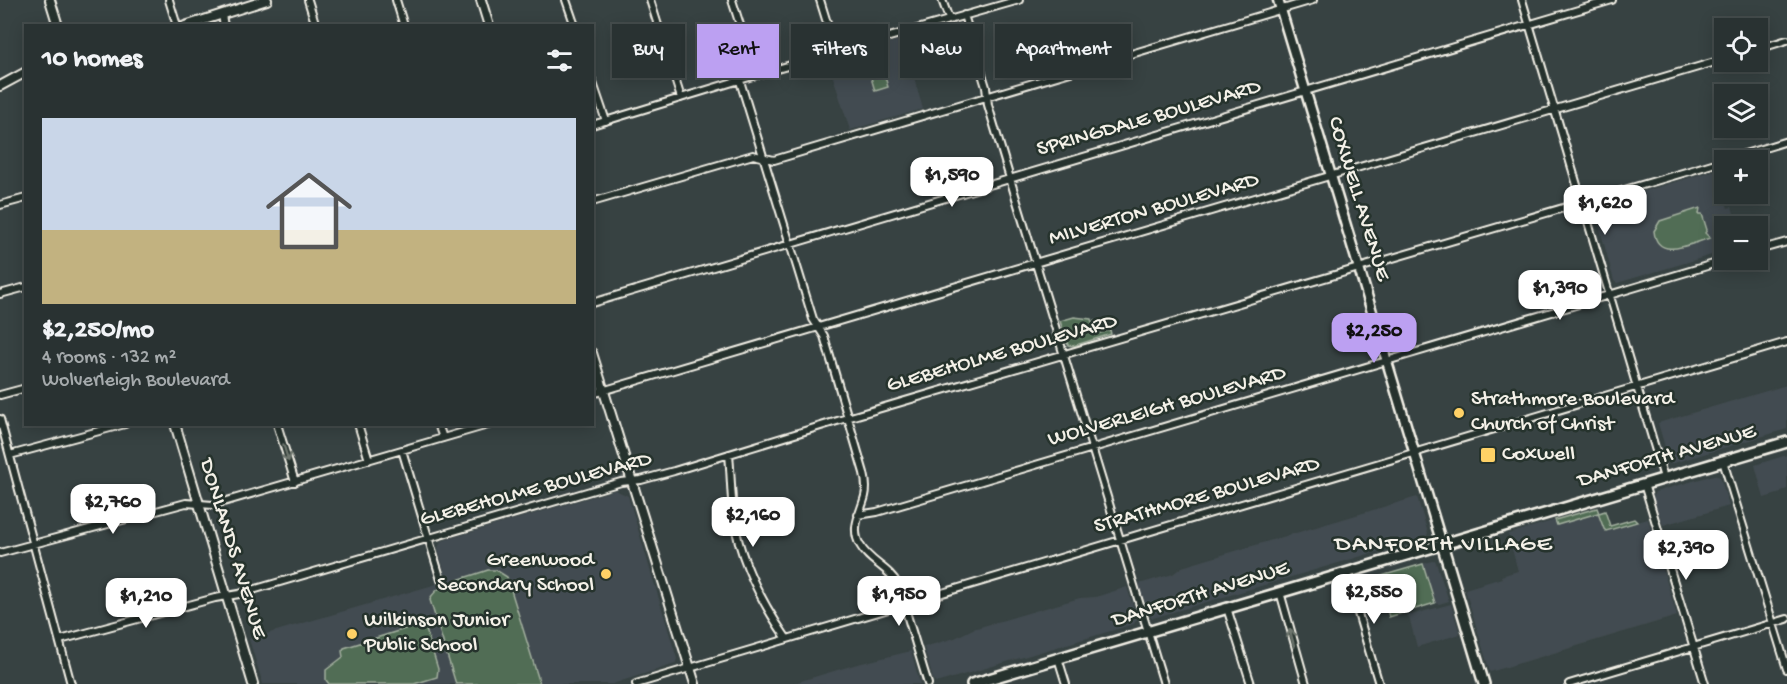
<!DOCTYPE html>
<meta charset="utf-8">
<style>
:root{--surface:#293232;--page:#313a3a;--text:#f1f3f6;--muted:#a5aaac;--line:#454d4d;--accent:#bca0f2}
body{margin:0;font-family:"Gochi Hand",sans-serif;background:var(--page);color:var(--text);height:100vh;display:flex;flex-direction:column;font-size:22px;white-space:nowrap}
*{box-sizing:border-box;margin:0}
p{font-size:20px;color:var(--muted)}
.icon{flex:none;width:33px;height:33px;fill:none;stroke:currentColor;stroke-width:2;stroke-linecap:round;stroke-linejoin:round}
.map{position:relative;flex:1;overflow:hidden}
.side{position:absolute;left:24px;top:24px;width:570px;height:402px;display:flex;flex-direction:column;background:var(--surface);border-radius:0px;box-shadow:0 3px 15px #0003,0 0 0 2px var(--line)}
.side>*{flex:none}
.top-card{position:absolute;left:612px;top:24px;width:570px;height:54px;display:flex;gap:12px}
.controls{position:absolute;left:1714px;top:18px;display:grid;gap:12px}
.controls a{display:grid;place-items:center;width:54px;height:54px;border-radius:0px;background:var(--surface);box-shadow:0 3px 15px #0003,0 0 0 2px var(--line);font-size:30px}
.price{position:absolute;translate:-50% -51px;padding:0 14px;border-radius:12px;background:#fff;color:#222;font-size:20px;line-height:39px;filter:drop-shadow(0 2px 3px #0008)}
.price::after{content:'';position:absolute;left:50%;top:36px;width:18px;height:14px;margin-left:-9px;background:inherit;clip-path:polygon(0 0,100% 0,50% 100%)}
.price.on{background:var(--accent);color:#111}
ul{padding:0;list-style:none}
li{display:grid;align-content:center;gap:12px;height:318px;padding:0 18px}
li+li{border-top:2px solid var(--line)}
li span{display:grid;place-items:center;height:186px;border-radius:0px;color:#555}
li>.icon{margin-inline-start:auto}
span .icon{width:108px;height:108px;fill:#fffc;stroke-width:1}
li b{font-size:26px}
h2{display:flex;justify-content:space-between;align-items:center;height:72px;padding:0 18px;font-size:26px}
.chip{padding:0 21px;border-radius:0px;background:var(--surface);box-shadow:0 3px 15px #0003,0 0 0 2px var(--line);font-size:21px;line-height:54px}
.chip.on{background:var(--accent);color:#111}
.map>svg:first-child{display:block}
</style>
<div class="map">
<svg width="1787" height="684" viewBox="0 0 1787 684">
<rect width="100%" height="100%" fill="#374242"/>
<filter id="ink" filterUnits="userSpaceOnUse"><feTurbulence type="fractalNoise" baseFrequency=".0167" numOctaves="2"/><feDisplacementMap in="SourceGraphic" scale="12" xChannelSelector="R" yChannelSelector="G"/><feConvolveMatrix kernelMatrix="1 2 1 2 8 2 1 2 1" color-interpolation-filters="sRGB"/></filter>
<g filter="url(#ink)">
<path fill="#434c51" d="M903 39 923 109 850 130 828 61Z
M1716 170 1728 208 1732 207 1738 226H1725V251L1617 283 1614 281 1594 206Z
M1787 385V429L1670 464 1658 423Z
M1787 455V489L1781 491V493L1764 498 1755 465Z
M1714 475 1720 477 1729 506 1663 525 1653 497 1655 492Z
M615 490 628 496 677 659 675 664 612 684H263L249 639 447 581 438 548 441 541Z
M1417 497 1428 533 1426 537 1153 618 1148 614 1139 584 1173 574 1182 567Z
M1597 508 1604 529 1606 531 1648 519 1677 616 1490 672 1465 589 1502 578 1501 576 1518 571 1508 534Z
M1435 560 1449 601 1439 604 1435 603 1423 564Z
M1127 587 1137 619 1134 624 939 682H936L933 679 924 647 955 638 973 629 1080 598 1096 597Z
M1451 604 1460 634 1417 647 1409 617 1407 616Z
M911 651 920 684H791L854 665Z"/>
<path fill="#516d55" stroke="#a2af9e" stroke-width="1.5" d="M880 60 888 87 875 91 867 64Z
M1700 208 1699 214H1702L1707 230 1705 233 1710 238C1692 243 1657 262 1654 231L1660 221Z
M1074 317 1091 319 1092 322 1095 321 1099 333 1110 330 1111 334 1073 346 1068 345 1060 321Z
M1597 508 1599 513 1605 511 1610 526 1634 519 1637 522 1606 531 1604 529 1598 513 1557 525 1555 520Z
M1423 564 1435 603 1389 617 1378 577Z
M488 570H496L507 577 540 684H456L430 600C434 583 473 576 488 570Z
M424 623 438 669 437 677 414 684H329L326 680V670L343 657 342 651 344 648Z"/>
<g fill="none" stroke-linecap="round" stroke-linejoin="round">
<defs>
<path id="minor" d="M169 0 177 26
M308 0 316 26
M396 0 404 26
M566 0 575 26
M650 0 681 98
M732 0 756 75
M820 0 836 52
M942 0 949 19
M1522 0 1664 478
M222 15 224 26
M964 15 986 87 988 105 1008 172 1164 684
M1758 49 1787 40
M592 80 606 121
M740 81 813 319 824 336 864 473C866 481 867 488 865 496 861 512 850 528 860 545 869 562 890 568 898 585L928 684
M592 125 756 75 1019 0
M592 202 753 155 774 160 1313 0
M0 205 26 198
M1758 250 1787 242
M0 294 26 287
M592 303 1612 0
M592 394 1725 59
M0 395 26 388
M0 419 71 684
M277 424 295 482
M358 424 369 460
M438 424 443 438
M402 450 441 580
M729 454C731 476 731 498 734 520 741 564 762 603 787 639
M10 455 125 424
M1723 461 1787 669
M1644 484 1705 684
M858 515 877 512 1727 260
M0 553 186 503 213 505 491 424
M1346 573 1379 684
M1280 592 1306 684
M1227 608 1251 684
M60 640 215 598 239 594 621 482 641 480 674 471 847 418 1686 172 1787 141
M1058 658 1066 684
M636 684 1787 342
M1569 684 1787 619"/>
<path id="tertiary" d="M50 0 58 26
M481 0 489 26
M185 26 267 0
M0 86 26 72
M592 353 695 684
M175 424 253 684"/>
<path id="secondary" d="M1278 0 1442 544"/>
<path id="primary" d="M1442 544 1484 684
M972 684 1787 442"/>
</defs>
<use href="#minor" stroke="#f4f1e8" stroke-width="10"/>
<use href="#tertiary" stroke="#f4f1e8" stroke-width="12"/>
<use href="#secondary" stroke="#f4f1e8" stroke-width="13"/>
<use href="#primary" stroke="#f4f1e8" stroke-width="14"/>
<use href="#minor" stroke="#26332d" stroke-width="6"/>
<use href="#tertiary" stroke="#26332d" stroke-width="8"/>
<use href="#secondary" stroke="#26332d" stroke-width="8"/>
<use href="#primary" stroke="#26332d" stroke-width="9"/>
</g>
<defs><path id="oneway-shaft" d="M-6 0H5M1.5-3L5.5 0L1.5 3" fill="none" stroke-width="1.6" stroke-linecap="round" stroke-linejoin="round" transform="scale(1.5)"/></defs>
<g stroke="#6e766e">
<use href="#oneway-shaft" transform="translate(286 453) rotate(73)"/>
<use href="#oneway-shaft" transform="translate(1292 638) rotate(-105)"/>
</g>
</g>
<g fill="#ffd166" stroke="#26332d" stroke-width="2">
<circle cx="1459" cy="413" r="6"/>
<rect x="1480" y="447" width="16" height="16" rx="3"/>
<circle cx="606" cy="574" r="6"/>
<circle cx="352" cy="634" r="6"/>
</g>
<g text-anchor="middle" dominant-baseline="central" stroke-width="5" stroke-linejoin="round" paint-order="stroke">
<g font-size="22" fill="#f4f1e8" stroke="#26332d">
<text transform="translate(1149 119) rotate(-16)">SPRINGDALE BOULEVARD</text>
<text transform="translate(1358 199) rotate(73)">COXWELL AVENUE</text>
<text transform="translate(1154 210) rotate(-16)">MILVERTON BOULEVARD</text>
<text transform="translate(1002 354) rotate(-16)">GLEBEHOLME BOULEVARD</text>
<text transform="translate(1167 407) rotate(-16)">WOLVERLEIGH BOULEVARD</text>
<text transform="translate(1667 457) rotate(-16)">DANFORTH AVENUE</text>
<text transform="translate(536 490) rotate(-15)">GLEBEHOLME BOULEVARD</text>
<text transform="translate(1207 496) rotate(-16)">STRATHMORE BOULEVARD</text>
<text transform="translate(232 549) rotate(73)">DONLANDS AVENUE</text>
<text transform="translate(1201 595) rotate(-17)">DANFORTH AVENUE</text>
</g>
<g font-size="22" fill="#f4f1e8" stroke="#26332d" text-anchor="start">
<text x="1471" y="400">Strathmore Boulevard<tspan x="1471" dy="25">Church of Christ</tspan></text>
<text x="1502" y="455">Coxwell</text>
<text x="594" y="561" text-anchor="end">Greenwood<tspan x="594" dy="25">Secondary School</tspan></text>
<text x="364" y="621">Wilkinson Junior<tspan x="364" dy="25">Public School</tspan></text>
</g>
<g font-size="24" letter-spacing="1.5" fill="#f4f1e8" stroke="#26332d">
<text x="1444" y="545">DANFORTH VILLAGE</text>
</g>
</g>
</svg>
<div class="controls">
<a><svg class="icon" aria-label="locate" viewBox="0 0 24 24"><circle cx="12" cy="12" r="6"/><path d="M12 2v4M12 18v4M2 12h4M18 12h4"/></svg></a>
<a><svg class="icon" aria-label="layers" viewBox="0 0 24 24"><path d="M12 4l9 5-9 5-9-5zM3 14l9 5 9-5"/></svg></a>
<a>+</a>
<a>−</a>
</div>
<b class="price" style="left:952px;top:208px">$1,590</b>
<b class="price" style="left:1605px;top:236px">$1,620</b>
<b class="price" style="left:1560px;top:321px">$1,390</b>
<b class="price on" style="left:1374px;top:364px">$2,250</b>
<b class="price" style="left:113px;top:535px">$2,760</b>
<b class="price" style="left:753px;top:548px">$2,160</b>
<b class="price" style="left:1686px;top:581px">$2,390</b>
<b class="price" style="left:1374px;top:625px">$2,550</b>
<b class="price" style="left:899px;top:627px">$1,950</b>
<b class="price" style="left:146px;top:629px">$1,210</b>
<div class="top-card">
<a class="chip">Buy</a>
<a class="chip on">Rent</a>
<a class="chip">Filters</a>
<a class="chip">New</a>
<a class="chip">Apartment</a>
</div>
<section class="side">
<h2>10 homes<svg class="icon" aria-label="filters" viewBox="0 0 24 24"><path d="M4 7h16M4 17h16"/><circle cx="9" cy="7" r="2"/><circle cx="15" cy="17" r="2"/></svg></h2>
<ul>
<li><span style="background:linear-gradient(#c9d6e8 60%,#c2b280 0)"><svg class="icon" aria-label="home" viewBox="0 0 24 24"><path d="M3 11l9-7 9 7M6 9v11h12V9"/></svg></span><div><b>$2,250/mo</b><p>4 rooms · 132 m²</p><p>Wolverleigh Boulevard</p></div></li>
</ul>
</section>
</div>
